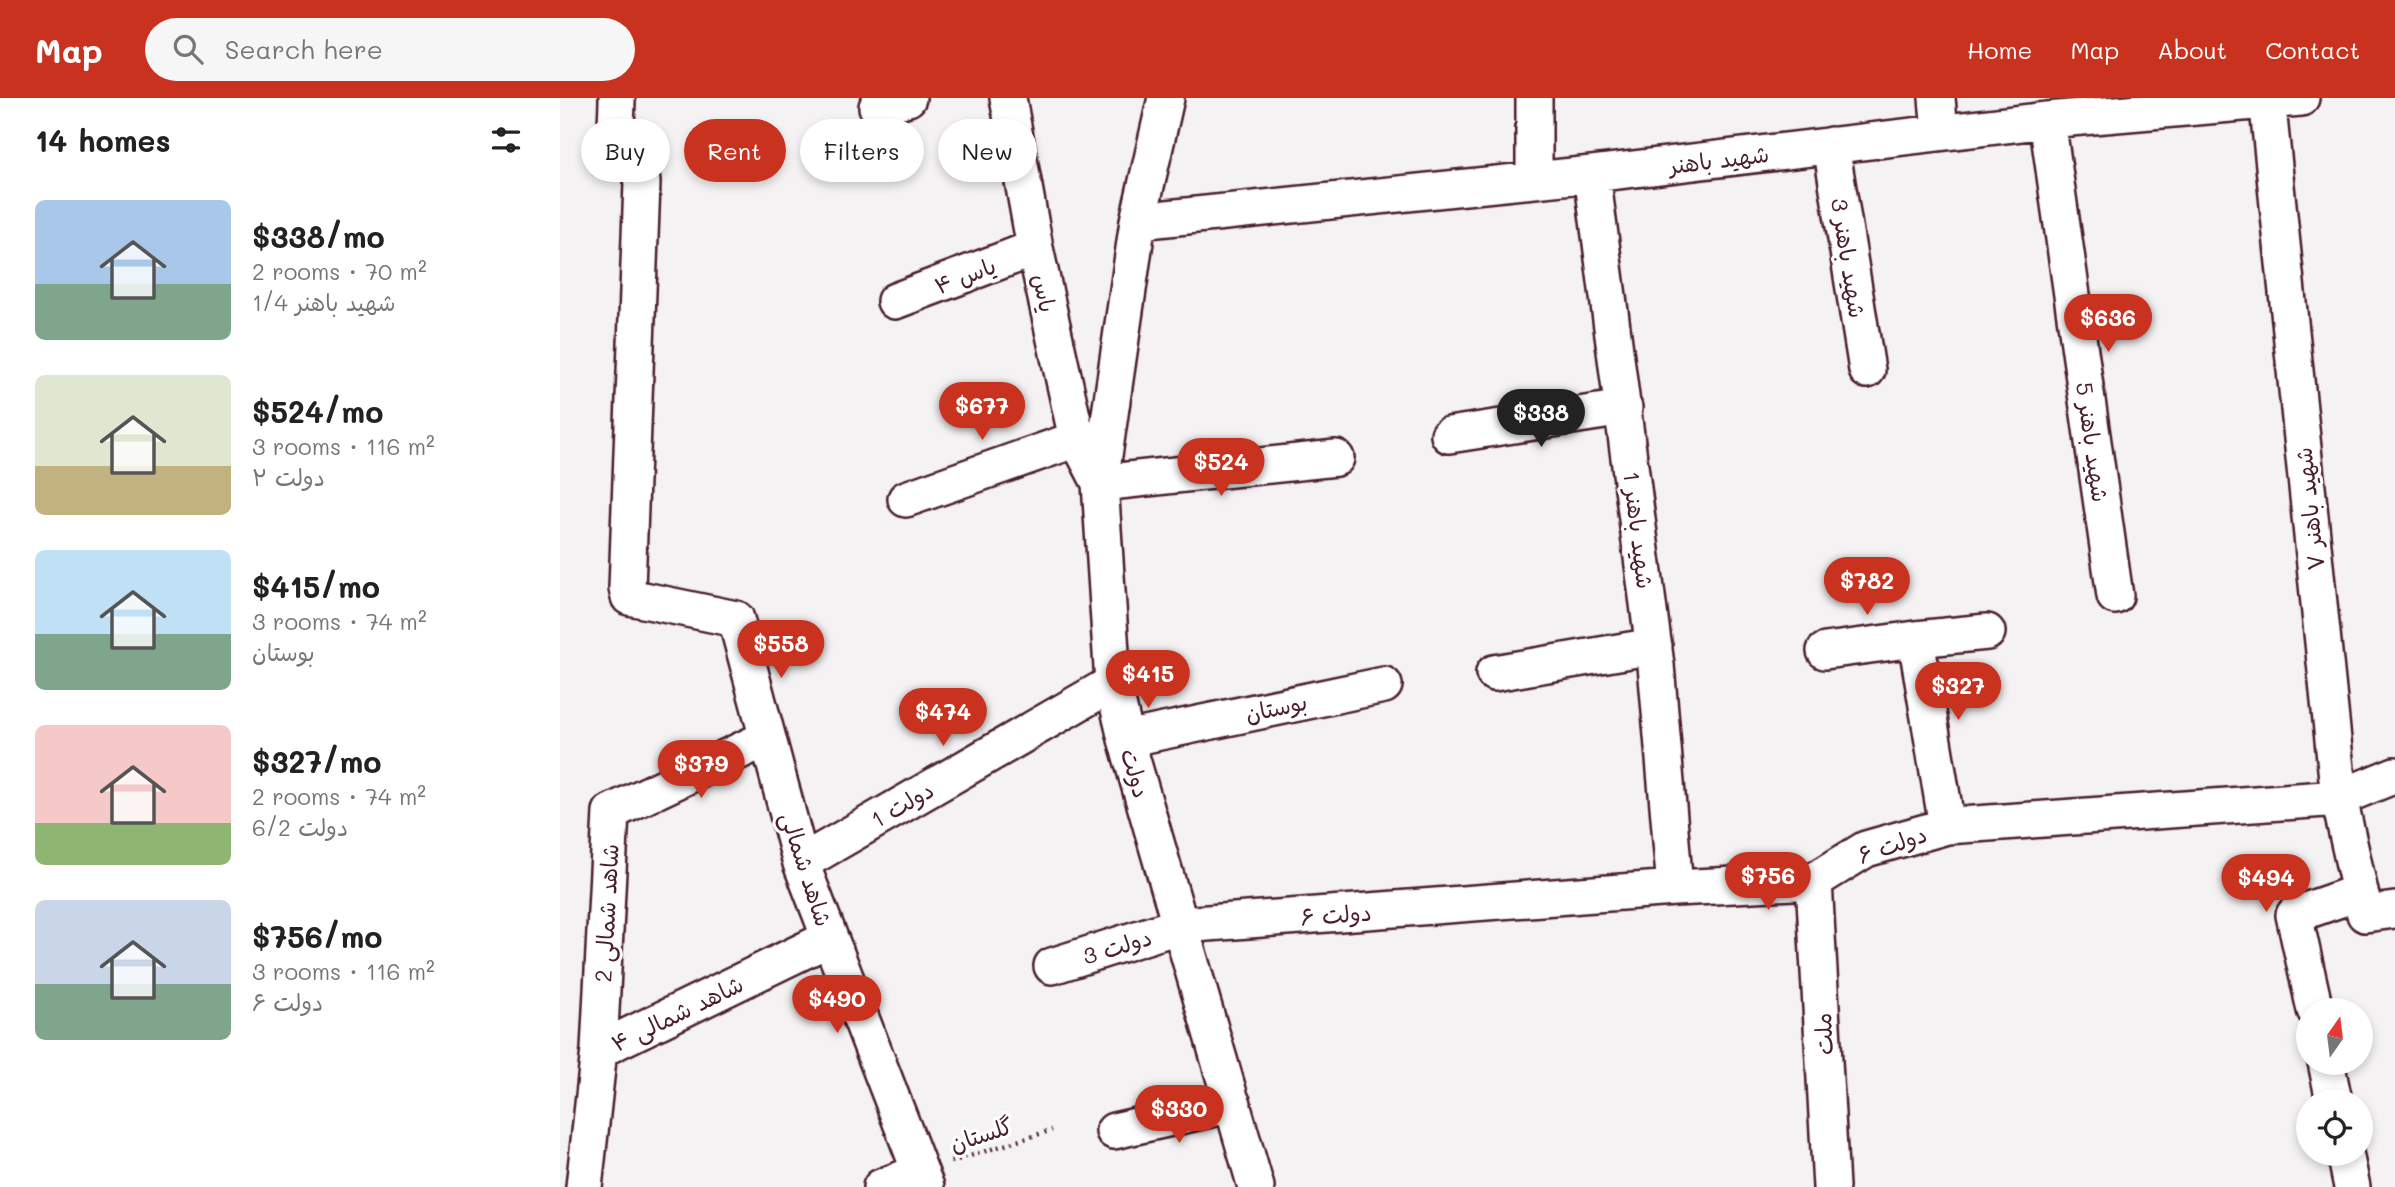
<!DOCTYPE html>
<meta charset="utf-8">
<style>
:root{--surface:#fff;--page:#f6f6f6;--text:#222;--muted:#767676;--accent:#c8321e}
body{margin:0;font-family:Mali,"Playpen Sans Arabic",sans-serif;background:var(--page);color:var(--text);height:100vh;display:flex;flex-direction:column;font-size:26px;white-space:nowrap}
*{box-sizing:border-box;margin:0}
p{font-size:23px;color:var(--muted)}
.icon{flex:none;width:38px;height:38px;fill:none;stroke:currentColor;stroke-width:2;stroke-linecap:round;stroke-linejoin:round}
.map{position:relative;flex:1;overflow:hidden}
.panel{display:flex;flex-direction:column;background:var(--surface);width:560px}
.panel>*{flex:none}
.banner{position:absolute;left:21px;top:21px;width:665px;height:63px;display:flex;gap:14px}
.needle{width:46px;rotate:14deg}
.fabs{position:absolute;left:1736px;top:900px;display:grid;gap:14px}
.fabs a{display:grid;place-items:center;width:77px;height:77px;border-radius:50%;background:var(--surface);box-shadow:0 4px 10px #0003;font-size:35px}
.price{position:absolute;translate:-50% -60px;padding:0 16px;border-radius:24px;background:var(--accent);color:#fff;font-size:23px;line-height:46px;filter:drop-shadow(0 2px 4px #0008)}
.price::after{content:'';position:absolute;left:50%;top:42px;width:21px;height:16px;margin-left:-10px;background:inherit;clip-path:polygon(0 0,100% 0,50% 100%)}
.price.current{background:#222;color:#fff}
ul{padding:0;list-style:none}
li{display:flex;align-items:center;gap:21px;height:175px;padding:0 35px}
li span{display:grid;place-items:center;flex:none;width:196px;height:140px;border-radius:10px;color:#555}
li>.icon{margin-inline-start:auto}
span .icon{width:84px;height:84px;fill:#fffc;stroke-width:1}
li b{font-size:30px}
h2{display:flex;justify-content:space-between;align-items:center;height:84px;padding:0 35px;font-size:30px}
.chip{padding:0 24px;border-radius:32px;background:var(--surface);box-shadow:0 4px 10px #0003;font-size:24px;line-height:63px}
.chip.current{background:var(--accent);color:#fff}
header{display:flex;align-items:center;gap:42px;box-sizing:border-box;height:98px;padding:0 35px;background:var(--accent);color:#fff}
header strong{font-size:33px}
nav{display:flex;gap:38px;margin-inline-start:auto;font-size:24px}
.search{width:490px;height:63px;background:var(--page);display:flex;align-items:center;gap:18px;box-sizing:border-box;padding:0 24px;border-radius:38px;color:var(--muted);font-size:26px}
main{display:flex;flex:1;min-height:0}
.map>svg:first-child{display:block}
</style>
<header>
<strong>Map</strong>
<div class="search"><svg class="icon" aria-label="search" viewBox="0 0 24 24"><circle cx="10" cy="10" r="6"/><path d="M15 15l6 6"/></svg>Search here</div>
<nav><a>Home</a><a>Map</a><a>About</a><a>Contact</a></nav>
</header>
<main>
<section class="panel">
<h2>14 homes<svg class="icon" aria-label="filters" viewBox="0 0 24 24"><path d="M4 7h16M4 17h16"/><circle cx="9" cy="7" r="2"/><circle cx="15" cy="17" r="2"/></svg></h2>
<ul>
<li><span style="background:linear-gradient(#a9c7e8 60%,#7fa58c 0)"><svg class="icon" aria-label="home" viewBox="0 0 24 24"><path d="M3 11l9-7 9 7M6 9v11h12V9"/></svg></span><div><b>$338/mo</b><p>2 rooms · 70 m²</p><p>شهید باهنر 1/4</p></div></li>
<li><span style="background:linear-gradient(#dfe7d0 65%,#c2b280 0)"><svg class="icon" aria-label="home" viewBox="0 0 24 24"><path d="M3 11l9-7 9 7M6 9v11h12V9"/></svg></span><div><b>$524/mo</b><p>3 rooms · 116 m²</p><p>دولت ۲</p></div></li>
<li><span style="background:linear-gradient(#bfe0f5 60%,#7fa58c 0)"><svg class="icon" aria-label="home" viewBox="0 0 24 24"><path d="M3 11l9-7 9 7M6 9v11h12V9"/></svg></span><div><b>$415/mo</b><p>3 rooms · 74 m²</p><p>بوستان</p></div></li>
<li><span style="background:linear-gradient(#f6c9c9 70%,#8fb573 0)"><svg class="icon" aria-label="home" viewBox="0 0 24 24"><path d="M3 11l9-7 9 7M6 9v11h12V9"/></svg></span><div><b>$327/mo</b><p>2 rooms · 74 m²</p><p>دولت 6/2</p></div></li>
<li><span style="background:linear-gradient(#c9d6e8 60%,#7fa58c 0)"><svg class="icon" aria-label="home" viewBox="0 0 24 24"><path d="M3 11l9-7 9 7M6 9v11h12V9"/></svg></span><div><b>$756/mo</b><p>3 rooms · 116 m²</p><p>دولت ۶</p></div></li>
</ul>
</section>
<div class="map">
<svg width="1835" height="1089" viewBox="0 0 1835 1089">
<rect width="100%" height="100%" fill="#f4f2f2"/>
<filter id="ink" filterUnits="userSpaceOnUse"><feTurbulence type="fractalNoise" baseFrequency=".0143" numOctaves="2"/><feDisplacementMap in="SourceGraphic" scale="14" xChannelSelector="R" yChannelSelector="G"/><feConvolveMatrix kernelMatrix="1 2 1 2 8 2 1 2 1" color-interpolation-filters="sRGB"/></filter>
<g filter="url(#ink)">
<g fill="none" stroke-linecap="round" stroke-linejoin="round">
<defs>
<path id="minor" d="M57 0C57 33 49 48 80 67L82 85 67 490 69 499 176 521 241 765 366 1089
M448 0 475 150 517 341 540 385 776 360
M606 0 578 123 540 385 553 585 566 641 696 1089
M974 0V82
M1377 0 1380 34
M1707 0 1779 700 1805 816 1835 812
M317 9 348 0
M1487 22 1555 498
M1271 47 1307 272
M1032 76 1096 567 1115 790
M578 123 1032 76 1487 22 1741 0
M335 203 475 150
M889 337 1064 310
M346 401 517 341
M1265 553 1356 541
M934 575 1094 548
M566 641 824 587
M1387 728 1356 541 1427 534
M241 765 553 585
M1254 783 1271 1089
M492 868 621 827 1115 790 1254 783 1306 751 1387 728 1779 700 1835 677
M1755 912 1734 817 1800 794
M39 952 270 840
M1766 964 1774 1003
M554 1033 673 1006
M1785 1055 1792 1089
M24 1089 39 952 51 714 207 640
M321 1089 360 1074"/>
</defs>
<use href="#minor" stroke="#4a1f2b" stroke-width="40"/>
<path stroke="#4a1f2b" stroke-width="4.5" stroke-dasharray="2 5" stroke-linecap="butt" d="M391 1064 492 1032"/>
<use href="#minor" stroke="#fff" stroke-width="35"/>
</g>
</g>
<g text-anchor="middle" dominant-baseline="central" stroke-width="6" stroke-linejoin="round" paint-order="stroke">
<g font-size="23" fill="#4a1f2b" stroke="#fff">
<text transform="translate(1159 61) rotate(-7)">شهید باهنر</text>
<text transform="translate(1289 160) rotate(81)">شهید باهنر 3</text>
<text transform="translate(405 177) rotate(-21)">یاس ۴</text>
<text transform="translate(485 195) rotate(78)">یاس</text>
<text transform="translate(1533 344) rotate(82)">شهید باهنر 5</text>
<text transform="translate(1749 411) rotate(-96)">شهید باهنر ۷</text>
<text transform="translate(1079 432) rotate(83)">شهید باهنر 1</text>
<text transform="translate(716 609) rotate(-12)">بوستان</text>
<text transform="translate(576 675) rotate(74)">دولت</text>
<text transform="translate(342 706) rotate(-30)">دولت 1</text>
<text transform="translate(1332 746) rotate(-19)">دولت ۶</text>
<text transform="translate(247 771) rotate(72)">شاهد شمالی</text>
<text transform="translate(46 815) rotate(-87)">شاهد شمالی 2</text>
<text transform="translate(776 816) rotate(-4)">دولت ۶</text>
<text transform="translate(557 848) rotate(-17)">دولت 3</text>
<text transform="translate(117 915) rotate(-26)">شاهد شمالی ۴</text>
<text transform="translate(1263 936) rotate(-93)">ملت</text>
<text transform="translate(421 1036) rotate(-18)">گلستان</text>
</g>
</g>
</svg>
<div class="fabs">
<a><svg class="needle" viewBox="-14 -14 28 28"><path d="M0-13l5 13h-10z" fill="#e53935"/><path d="M0 13l5-13h-10z" fill="#767676"/></svg></a>
<a><svg class="icon" aria-label="locate" viewBox="0 0 24 24"><circle cx="12" cy="12" r="6"/><path d="M12 2v4M12 18v4M2 12h4M18 12h4"/></svg></a>
</div>
<b class="price" style="left:1548px;top:256px">$636</b>
<b class="price" style="left:422px;top:344px">$677</b>
<b class="price current" style="left:981px;top:351px">$338</b>
<b class="price" style="left:661px;top:400px">$524</b>
<b class="price" style="left:1307px;top:519px">$782</b>
<b class="price" style="left:221px;top:582px">$558</b>
<b class="price" style="left:588px;top:612px">$415</b>
<b class="price" style="left:1398px;top:624px">$327</b>
<b class="price" style="left:383px;top:650px">$474</b>
<b class="price" style="left:141px;top:702px">$379</b>
<b class="price" style="left:1208px;top:814px">$756</b>
<b class="price" style="left:1706px;top:816px">$494</b>
<b class="price" style="left:277px;top:937px">$490</b>
<b class="price" style="left:619px;top:1047px">$330</b>
<div class="banner">
<a class="chip">Buy</a>
<a class="chip current">Rent</a>
<a class="chip">Filters</a>
<a class="chip">New</a>
</div>
</div>
</main>
